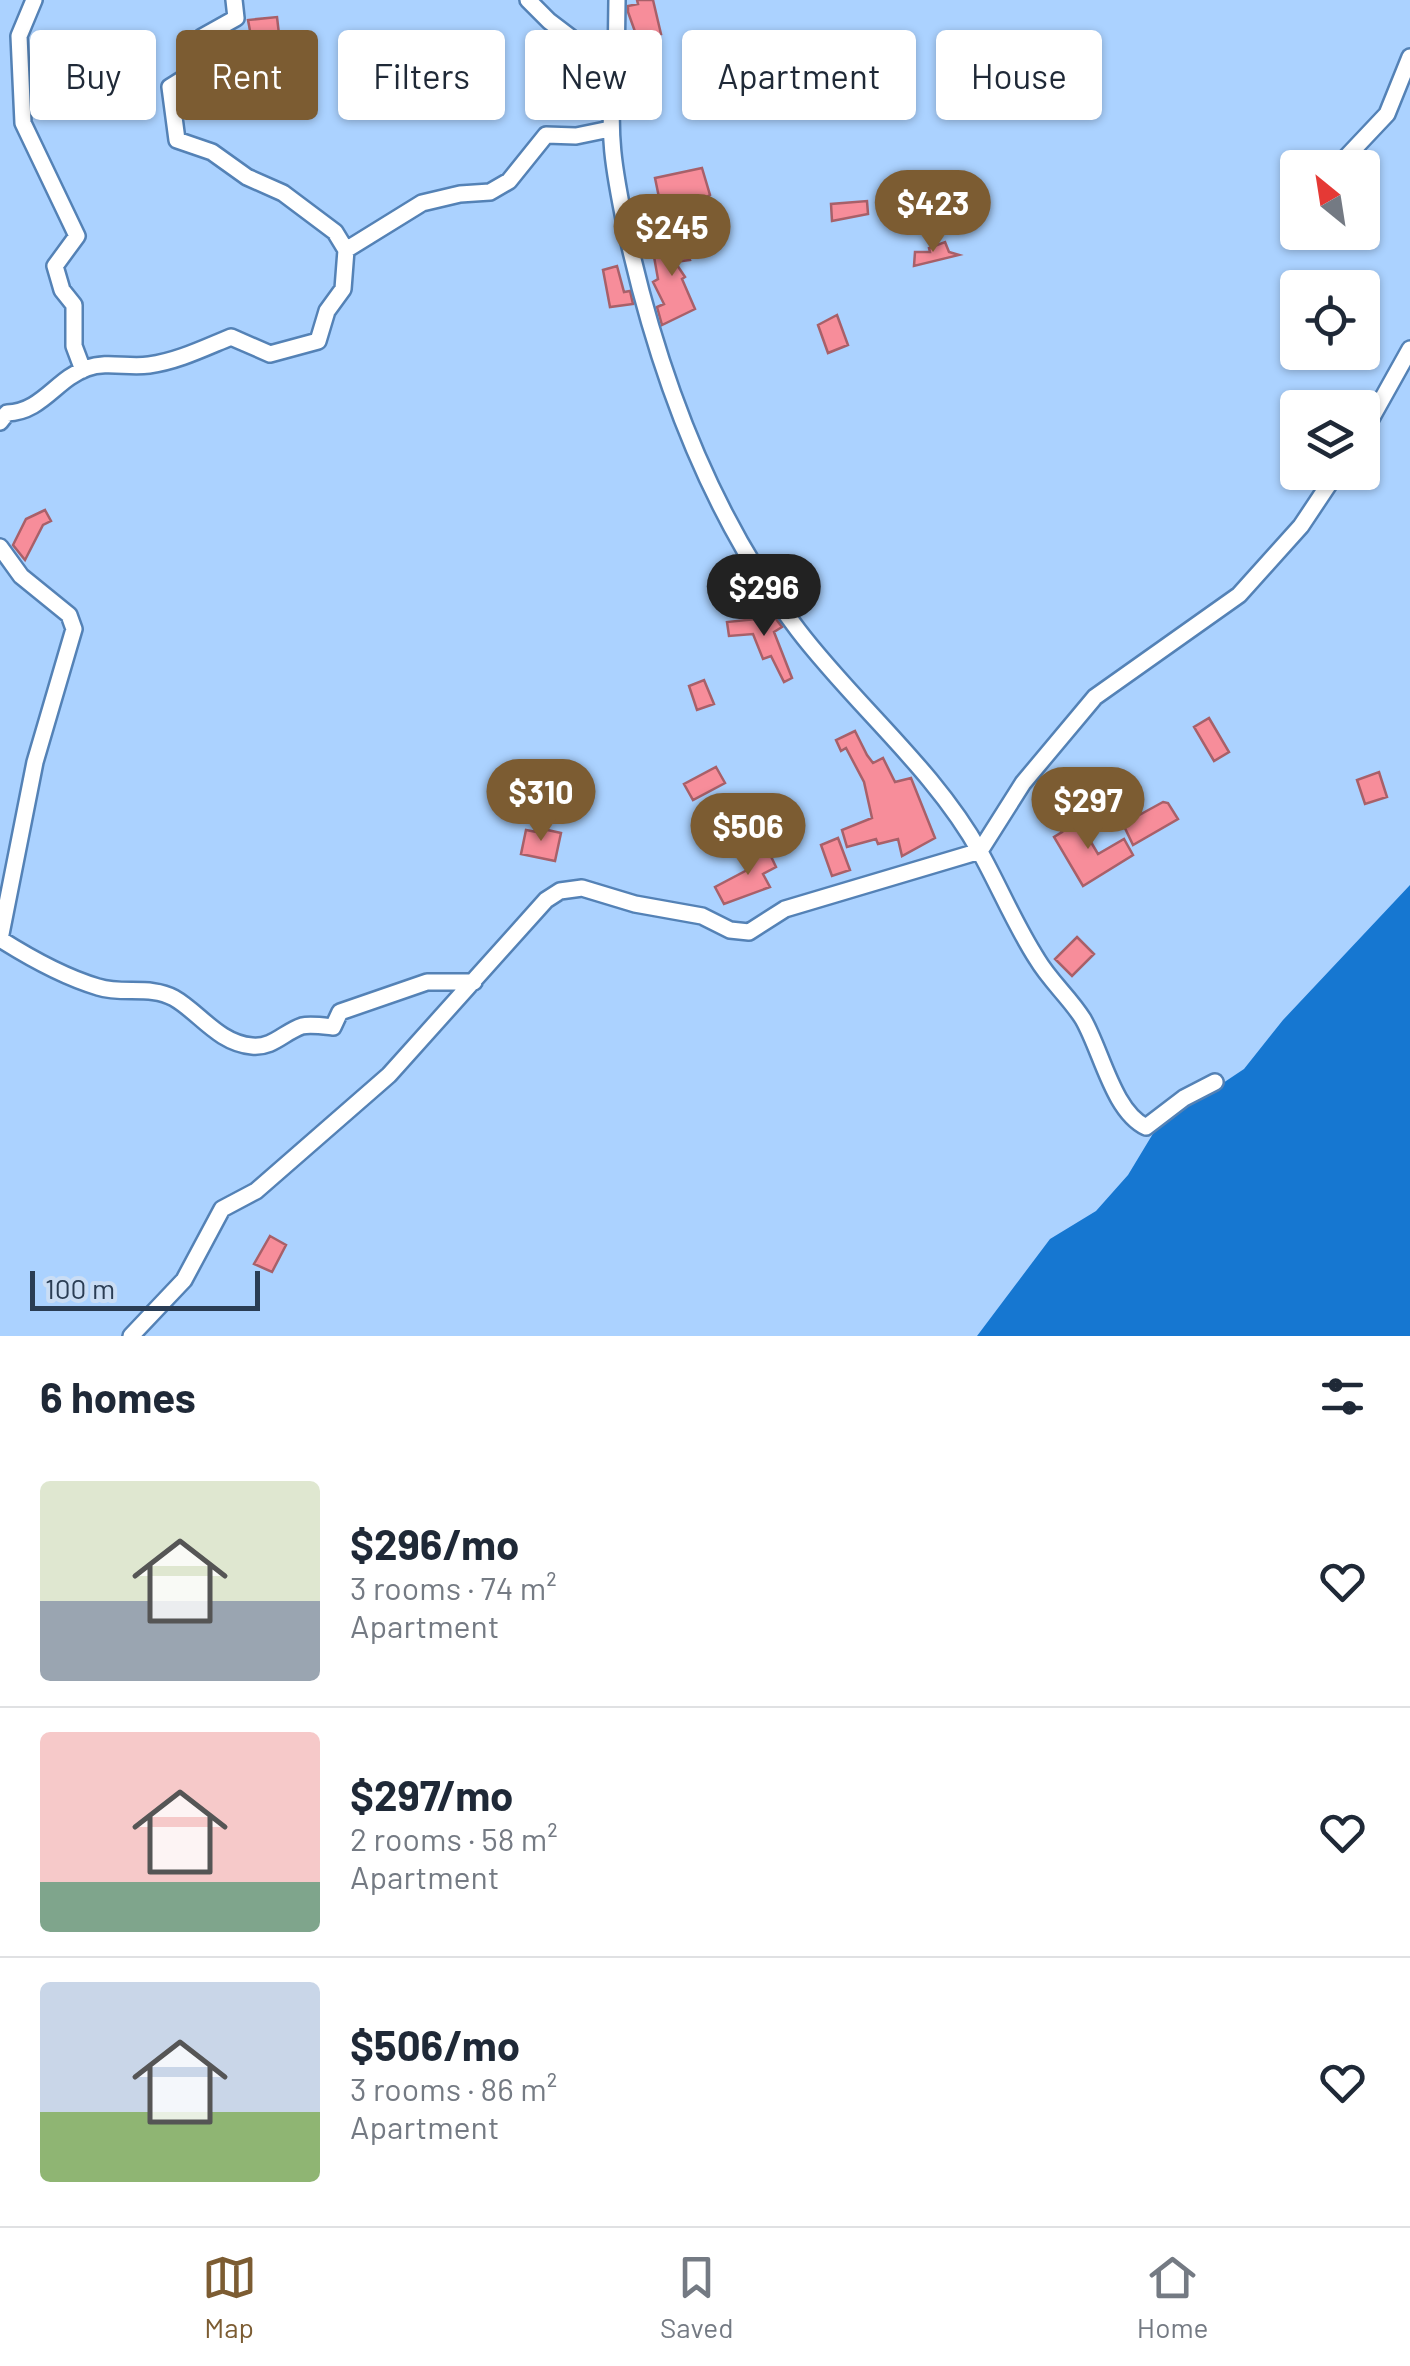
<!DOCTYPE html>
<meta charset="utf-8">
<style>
:root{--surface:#fff;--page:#f6f6f7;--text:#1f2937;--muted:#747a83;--line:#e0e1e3;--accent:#7c5c32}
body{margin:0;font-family:Barlow,sans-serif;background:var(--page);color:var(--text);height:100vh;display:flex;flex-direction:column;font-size:38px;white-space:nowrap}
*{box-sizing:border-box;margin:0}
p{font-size:32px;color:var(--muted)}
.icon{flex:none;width:55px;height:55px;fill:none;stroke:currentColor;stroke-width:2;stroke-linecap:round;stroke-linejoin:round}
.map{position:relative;height:1336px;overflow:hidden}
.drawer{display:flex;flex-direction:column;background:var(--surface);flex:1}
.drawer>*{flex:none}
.banner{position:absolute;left:30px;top:30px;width:1350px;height:90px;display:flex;gap:20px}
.needle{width:65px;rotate:330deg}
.buttons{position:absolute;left:1280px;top:150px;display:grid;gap:20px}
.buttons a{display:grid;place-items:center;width:100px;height:100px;border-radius:10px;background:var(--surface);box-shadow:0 2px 8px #0004;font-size:50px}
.scale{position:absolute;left:30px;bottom:25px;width:230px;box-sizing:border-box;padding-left:10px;border:5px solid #2a3d54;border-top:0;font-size:28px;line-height:35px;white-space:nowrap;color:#2a3d54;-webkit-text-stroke:8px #caddf4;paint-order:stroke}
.price{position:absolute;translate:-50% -85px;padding:0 22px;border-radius:35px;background:var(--accent);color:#fff;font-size:32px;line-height:65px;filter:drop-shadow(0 2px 5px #0008)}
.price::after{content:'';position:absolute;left:50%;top:60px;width:30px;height:22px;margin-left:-15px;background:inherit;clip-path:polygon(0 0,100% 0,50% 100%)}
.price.current{background:#222;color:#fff}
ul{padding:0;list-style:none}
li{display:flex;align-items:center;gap:30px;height:250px;padding:0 40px}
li+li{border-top:2px solid var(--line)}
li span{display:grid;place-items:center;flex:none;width:280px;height:200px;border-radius:10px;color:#555}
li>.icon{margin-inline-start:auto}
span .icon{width:120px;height:120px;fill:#fffc;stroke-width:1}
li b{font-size:42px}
h2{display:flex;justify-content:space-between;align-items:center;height:120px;padding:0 40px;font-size:42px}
.tag{padding:0 35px;border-radius:10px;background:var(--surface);box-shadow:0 2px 8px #0004;font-size:35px;line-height:90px}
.tag.current{background:var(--accent);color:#fff}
.tab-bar{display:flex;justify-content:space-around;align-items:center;height:140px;border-top:2px solid var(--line);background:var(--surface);font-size:28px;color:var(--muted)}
.tab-bar a{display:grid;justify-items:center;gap:5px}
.tab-bar .current{color:var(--accent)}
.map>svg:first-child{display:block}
</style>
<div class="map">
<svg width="1410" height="1336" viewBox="0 0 1410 1336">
<rect width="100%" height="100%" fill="#abd2ff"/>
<path fill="#1677d1" d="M1410 885V1336H977L1050 1239 1096 1211 1128 1175 1157 1127 1244 1069 1283 1020Z"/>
<path fill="#f78d9a" stroke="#a86069" stroke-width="2.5" d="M637 0H653L661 34 638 40 628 12V6L638 4Z
M277 17 279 34 251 36 248 20Z
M702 168 710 195 672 217 668 211 662 212 655 178Z
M867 201 868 214 832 221 831 204Z
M681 232 690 260 675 262 685 277 682 279 695 309 662 325 657 307 664 304 653 282 658 279 653 251 667 248 665 235Z
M945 242 949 252 959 255 914 266 915 252H930L929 248Z
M617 266 624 292 630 291 633 304 610 307 603 270Z
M837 315 848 345 828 353 818 325Z
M45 510 51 521 43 525 25 560 13 545 26 519Z
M770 611 782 627 774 632 792 678 784 682 771 656 763 659 753 634 729 636 727 622 756 619Z
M704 680 714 704 697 710 689 686Z
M1209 718 1229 752 1214 761 1194 727Z
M855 731 867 755 873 763 883 758 895 782 911 778 935 838 902 856 898 839 878 844 876 839 847 847 842 830 872 818 864 782 846 748 841 751 836 740Z
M716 767 725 783 693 800 684 784Z
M1379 772 1387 797 1365 804 1357 780Z
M1163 802 1168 803 1178 819 1133 845 1123 824Z
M1075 815 1098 854 1124 839 1133 855 1083 886 1054 837 1062 832 1058 826Z
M543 829 561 833 555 861 521 854 526 830 542 833Z
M838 838 850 870 832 876 821 845Z
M767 848 776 867 763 874 770 887 724 904 715 887 749 869 744 860Z
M1077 937 1094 954 1072 976 1055 959Z
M270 1236 286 1245 272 1272 254 1264Z"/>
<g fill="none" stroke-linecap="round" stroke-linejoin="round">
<defs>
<path id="minor" d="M34 0 19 36 23 123 77 236 55 266 62 290 74 305V346L83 370
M234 0 236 18 202 37 188 57 194 72 170 87 177 140 212 152 247 177 283 193 335 232 346 250 422 203 460 194 490 192 509 181 546 135 576 136 610 129
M528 0 549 21 616 72C605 126 615 176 626 229 657 371 709 514 798 630 855 705 934 769 980 852 1000 888 1015 925 1037 959 1050 981 1070 998 1083 1019 1102 1052 1113 1111 1146 1127L1184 1098 1215 1082
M616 72 617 0
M1336 168 1387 114 1410 57
M0 422 7 413C42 412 56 379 87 368 107 361 128 368 149 365 178 361 204 348 231 337L270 354 318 341 327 311 343 289 346 250
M1362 435 1410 349
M0 547 21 576 69 615 74 629 35 762 0 939C30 958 64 977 98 987 123 995 150 985 174 998 199 1012 218 1043 252 1046 273 1048 284 1032 302 1026 310 1024 324 1026 333 1027L340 1012 427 982H474
M131 1336 184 1280 222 1209 256 1191 389 1075 546 900 560 891 582 888 635 904 702 916 730 930 749 932 785 909 980 851 1023 783 1095 697 1239 595 1301 526 1337 472"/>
</defs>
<use href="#minor" stroke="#5482b6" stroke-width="20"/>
<use href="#minor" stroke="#fff" stroke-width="15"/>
</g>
</svg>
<div class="buttons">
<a><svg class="needle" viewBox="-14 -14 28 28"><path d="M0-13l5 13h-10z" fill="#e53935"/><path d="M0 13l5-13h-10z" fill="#747a83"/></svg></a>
<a><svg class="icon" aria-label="locate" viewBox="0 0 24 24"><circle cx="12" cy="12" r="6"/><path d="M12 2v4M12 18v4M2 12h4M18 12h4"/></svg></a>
<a><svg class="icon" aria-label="layers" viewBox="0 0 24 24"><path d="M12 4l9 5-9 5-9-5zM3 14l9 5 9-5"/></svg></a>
</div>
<div class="scale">100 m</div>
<b class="price" style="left:933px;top:255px">$423</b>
<b class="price" style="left:672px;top:279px">$245</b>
<b class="price current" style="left:764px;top:639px">$296</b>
<b class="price" style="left:541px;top:844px">$310</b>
<b class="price" style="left:1088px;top:852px">$297</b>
<b class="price" style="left:748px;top:878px">$506</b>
<div class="banner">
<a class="tag">Buy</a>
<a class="tag current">Rent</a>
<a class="tag">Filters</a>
<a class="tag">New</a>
<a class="tag">Apartment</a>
<a class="tag">House</a>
</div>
</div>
<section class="drawer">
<h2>6 homes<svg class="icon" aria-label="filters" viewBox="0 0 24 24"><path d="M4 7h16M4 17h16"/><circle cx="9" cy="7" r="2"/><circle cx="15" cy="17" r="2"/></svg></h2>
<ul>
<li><span style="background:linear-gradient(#dfe7d0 60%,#9aa5b1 0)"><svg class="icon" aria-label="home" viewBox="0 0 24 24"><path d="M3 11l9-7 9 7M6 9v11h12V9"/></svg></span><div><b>$296/mo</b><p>3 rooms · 74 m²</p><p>Apartment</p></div><svg class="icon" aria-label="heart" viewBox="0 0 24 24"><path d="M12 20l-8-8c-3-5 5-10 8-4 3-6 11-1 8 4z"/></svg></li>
<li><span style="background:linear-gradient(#f6c9c9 75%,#7fa58c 0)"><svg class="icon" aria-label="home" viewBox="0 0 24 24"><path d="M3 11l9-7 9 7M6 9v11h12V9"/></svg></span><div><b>$297/mo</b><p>2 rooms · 58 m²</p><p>Apartment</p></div><svg class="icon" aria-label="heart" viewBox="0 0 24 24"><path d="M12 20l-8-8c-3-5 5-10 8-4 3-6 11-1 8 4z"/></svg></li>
<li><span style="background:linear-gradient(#c9d6e8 65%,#8fb573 0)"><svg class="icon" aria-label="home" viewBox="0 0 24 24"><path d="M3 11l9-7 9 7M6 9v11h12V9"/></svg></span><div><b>$506/mo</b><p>3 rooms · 86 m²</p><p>Apartment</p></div><svg class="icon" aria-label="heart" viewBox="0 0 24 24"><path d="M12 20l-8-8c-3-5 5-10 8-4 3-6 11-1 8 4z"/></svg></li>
</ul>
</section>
<nav class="tab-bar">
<a class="current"><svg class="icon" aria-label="map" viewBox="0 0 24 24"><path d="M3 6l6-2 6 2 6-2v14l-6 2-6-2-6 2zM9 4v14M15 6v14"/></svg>Map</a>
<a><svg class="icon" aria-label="saved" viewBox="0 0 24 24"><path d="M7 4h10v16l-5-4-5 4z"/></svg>Saved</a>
<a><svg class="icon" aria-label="home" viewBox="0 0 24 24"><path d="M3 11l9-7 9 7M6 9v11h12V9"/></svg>Home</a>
</nav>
